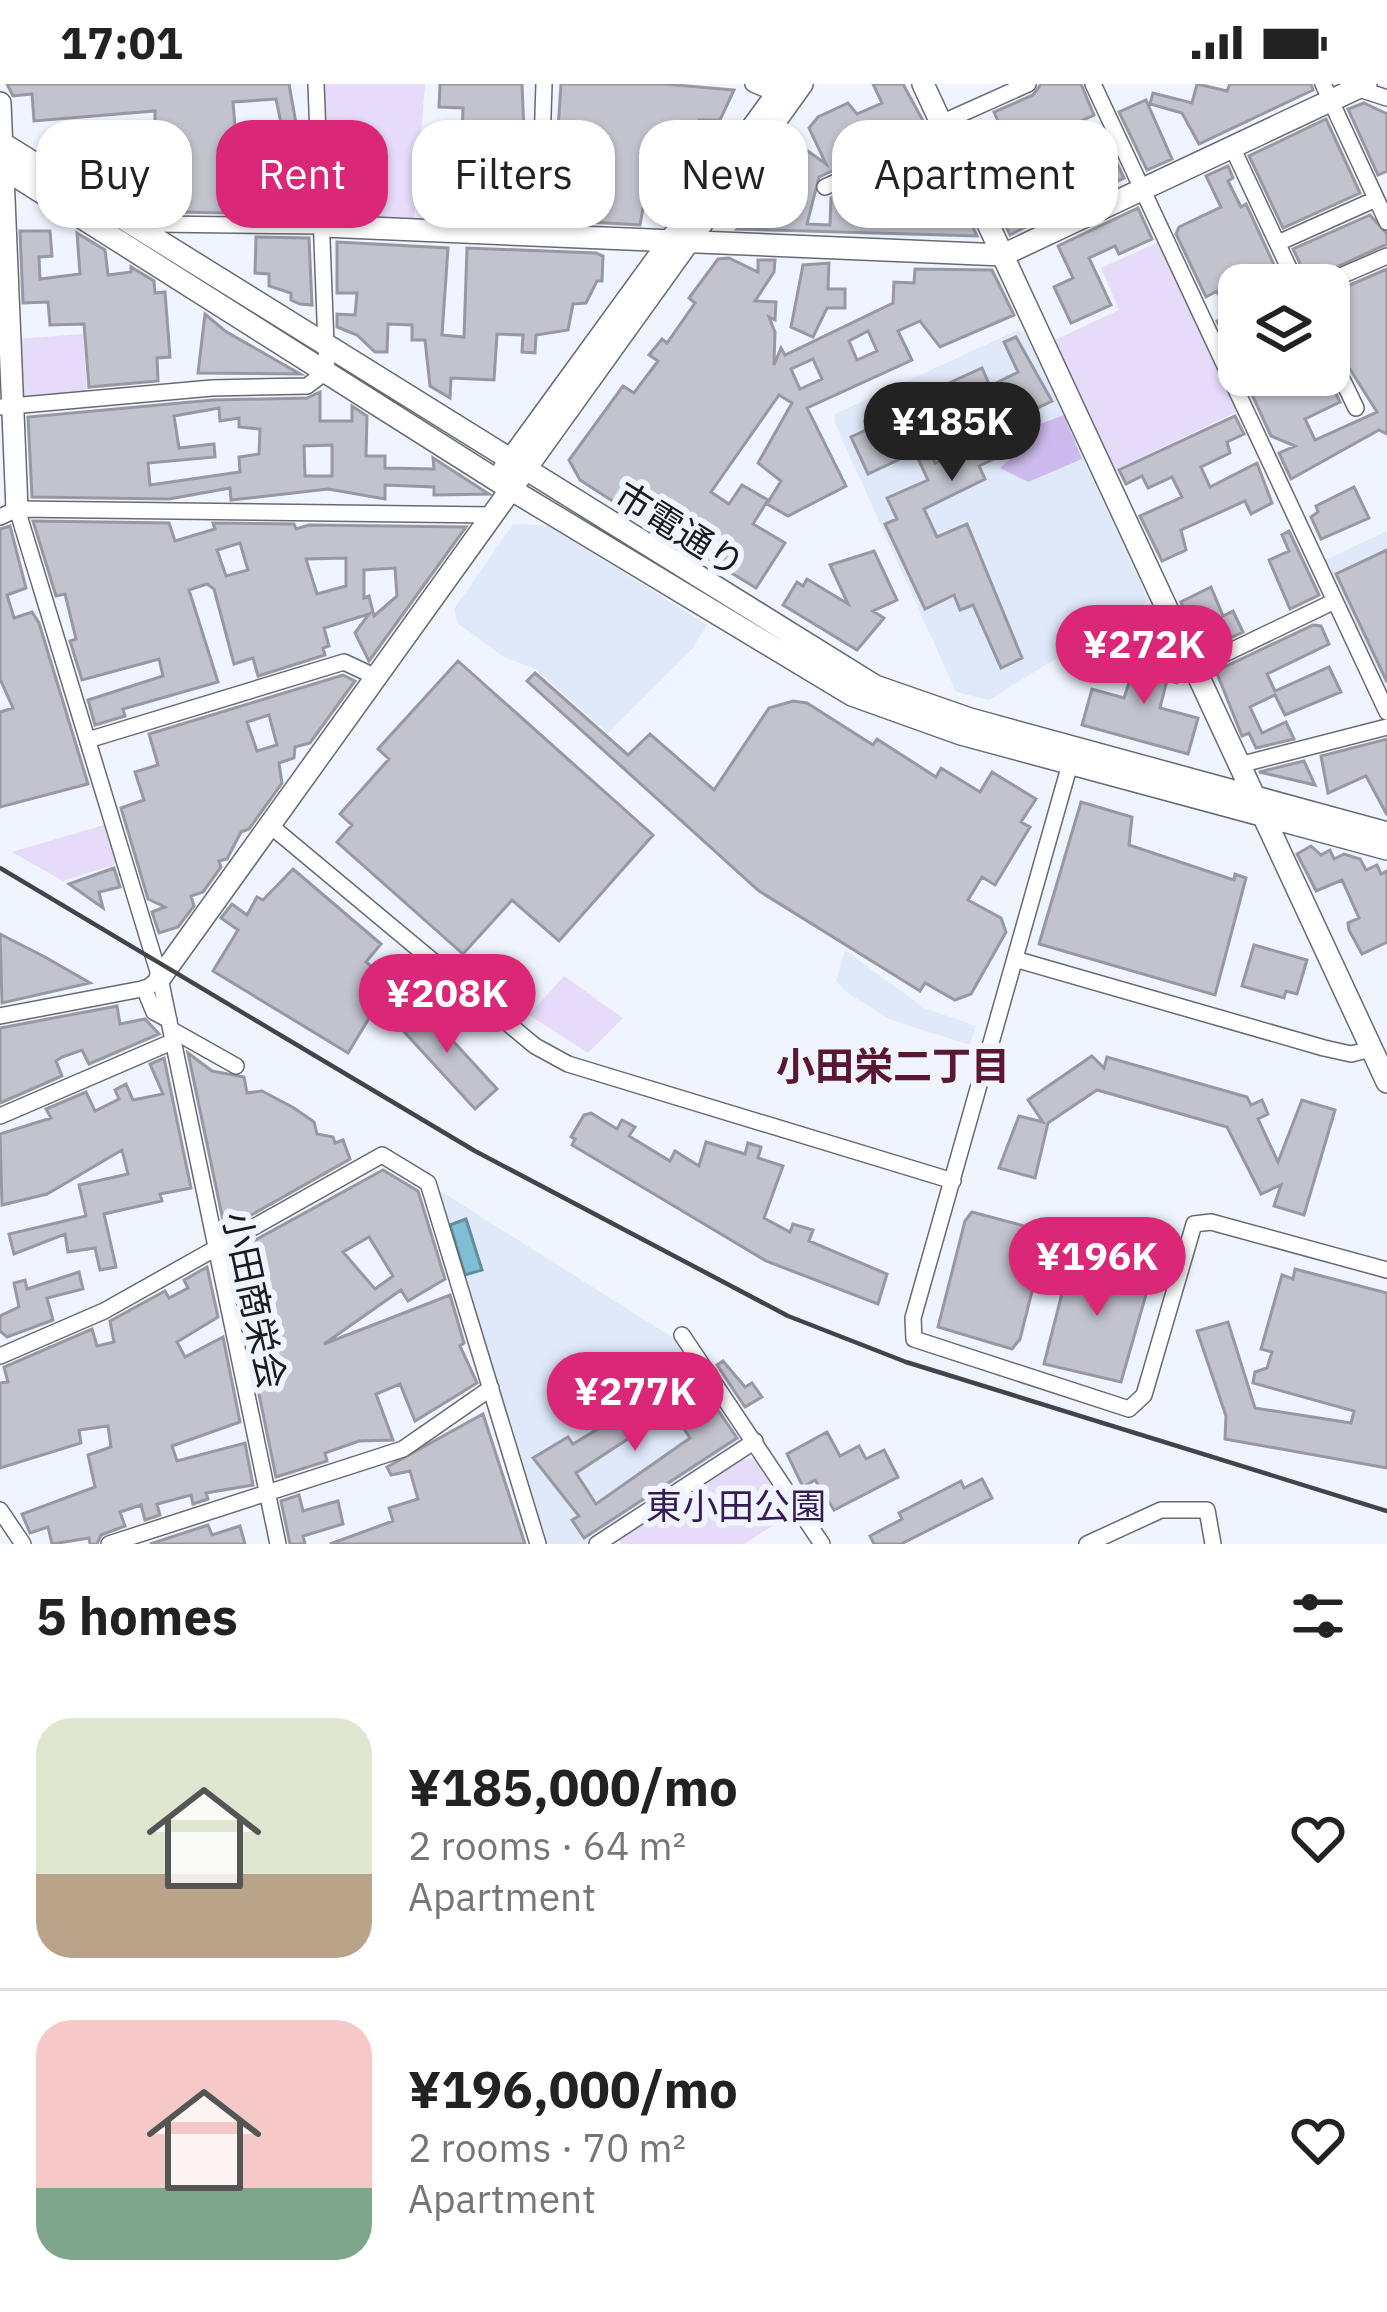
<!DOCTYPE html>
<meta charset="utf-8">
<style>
:root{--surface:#fff;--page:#f6f6f6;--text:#222;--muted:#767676;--line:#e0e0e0;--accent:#db2777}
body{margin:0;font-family:"IBM Plex Sans","Noto Sans JP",sans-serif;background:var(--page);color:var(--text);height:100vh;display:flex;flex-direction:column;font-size:45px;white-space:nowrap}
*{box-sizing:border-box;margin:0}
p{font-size:39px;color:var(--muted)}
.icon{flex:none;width:66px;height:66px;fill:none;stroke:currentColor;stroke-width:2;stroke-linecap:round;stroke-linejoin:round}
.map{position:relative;height:1460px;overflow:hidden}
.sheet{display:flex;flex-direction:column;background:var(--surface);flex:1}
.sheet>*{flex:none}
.banner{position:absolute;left:36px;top:36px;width:1317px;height:108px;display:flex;gap:24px}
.fabs{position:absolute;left:1218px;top:180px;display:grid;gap:24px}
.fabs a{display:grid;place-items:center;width:132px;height:132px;border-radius:24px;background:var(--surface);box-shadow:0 3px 9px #0004;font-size:60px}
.price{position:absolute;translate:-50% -102px;padding:0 27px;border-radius:42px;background:var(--accent);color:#fff;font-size:39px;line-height:78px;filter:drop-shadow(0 3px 6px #0008)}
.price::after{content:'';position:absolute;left:50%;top:72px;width:36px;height:27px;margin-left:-18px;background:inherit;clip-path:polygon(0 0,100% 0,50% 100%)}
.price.active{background:#222;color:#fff}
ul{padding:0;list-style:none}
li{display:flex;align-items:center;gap:36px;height:300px;padding:0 36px}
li+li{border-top:3px solid var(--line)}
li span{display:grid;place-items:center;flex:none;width:336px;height:240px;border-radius:36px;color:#555}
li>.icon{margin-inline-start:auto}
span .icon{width:144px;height:144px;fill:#fffc;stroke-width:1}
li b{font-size:51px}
h2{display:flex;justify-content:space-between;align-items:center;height:144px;padding:0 36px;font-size:51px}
.chip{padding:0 42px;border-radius:36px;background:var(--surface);box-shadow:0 3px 9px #0004;font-size:42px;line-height:108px}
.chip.active{background:var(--accent);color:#fff}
.status{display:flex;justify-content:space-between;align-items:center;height:84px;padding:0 60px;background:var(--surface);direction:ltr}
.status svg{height:33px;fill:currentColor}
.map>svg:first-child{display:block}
</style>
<div class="status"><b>17:01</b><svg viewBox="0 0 49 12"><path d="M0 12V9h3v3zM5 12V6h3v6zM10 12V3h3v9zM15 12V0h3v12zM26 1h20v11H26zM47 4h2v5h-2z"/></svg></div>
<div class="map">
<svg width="1387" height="1460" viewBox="0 0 1387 1460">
<rect width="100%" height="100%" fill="#eff4fe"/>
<path fill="#e0e9f9" d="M1018 246 1025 249 1149 517 989 616 956 608 834 337 835 330Z
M513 440 549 442 707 541 692 565 608 649 535 585 504 573 457 539 454 525Z
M1387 447V612L1323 477Z
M845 866 924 924 976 942 970 961 891 936 846 908 836 897Z
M434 1103 683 1260 748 1355 586 1460H543Z"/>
<path fill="#e6dbf9" d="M322 0H425L414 135 333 131 329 126Z
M1159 158 1238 327 1115 386 1055 256 1119 226 1101 184Z
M83 250 87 308 21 313 16 255Z
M104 741 116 780 63 797 12 768Z
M564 892 623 934 588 969 529 931Z
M754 1374 792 1429 744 1460H621L618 1454 738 1376Z"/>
<path fill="#cdbbed" d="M1064 331 1082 375 1028 398 1000 384 1017 369 1014 350Z"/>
<path fill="#7fbed4" stroke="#618d9e" stroke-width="3" d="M466 1135 482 1186 465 1191 450 1141Z"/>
<path fill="#c2c3cd" stroke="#9798a1" stroke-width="3" fill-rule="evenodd" d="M7 0H289L296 39H304L309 130 266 129 264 118 233 120 227 129 177 128 161 125V119L139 121 131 116 129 88 118 104 102 93 121 66 155 89V27L34 37 32 10 13 12ZM276 15 283 49 245 52 244 41 235 42 233 18Z
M440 0H522L525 73H503L502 103 528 107V131H511L512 121 483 120 482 133 428 127 432 54H462L463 24 439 23Z
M561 0H664L734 6 720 36H699L698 60H689L688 81 659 79 663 114 645 113 640 141 589 138 590 121 567 120 566 137H552Z
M873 0H903L927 44 819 93 807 140 830 141 831 114 907 80 912 90 942 76 977 152 737 145 798 60 826 80 809 44 818 33 848 19 857 30 882 19Z
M1041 0H1081L1094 31 1077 39 1092 71 1109 63 1124 94 1081 114 1074 102 1024 127 1031 140 1010 151 961 43 974 38 978 46 998 37 994 28 1033 11Z
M1197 0 1227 7 1230 0H1311L1313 6 1199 60 1182 29 1150 20 1153 9 1192 19Z
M1146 16 1172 75 1147 86 1119 28Z
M1364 19 1387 30V87L1378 91 1348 25Z
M1326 35 1360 109 1283 144 1249 72Z
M1228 82 1233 94 1228 97 1241 123 1246 120 1281 196 1239 201V268L1233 271 1217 237 1228 230 1217 207 1206 213 1176 150 1179 143 1221 123 1206 92Z
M1138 124 1152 155 1119 170 1115 162 1089 174 1111 221 1071 239 1054 203 1073 194 1058 162Z
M1370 131 1387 150V160L1308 196 1293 165Z
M20 147H50L52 172 39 173 40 195 80 190 77 149 105 166 108 191 131 188V183L154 197 155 209 165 208 170 273 157 274 158 297 89 303 84 240 50 241 48 218 23 219Z
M256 153 309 154 312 221 300 220 291 216V209L269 202V190L255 189Z
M337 158 448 164 442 251 464 253 467 164 596 169 603 172 602 197H597L586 219 573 220 568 246 536 251 535 269 522 268 523 251 497 250 494 296 451 294 450 314 430 302 425 256H412V241L388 240 387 268H375L357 251 337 243V230L355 231 357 209H337Z
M729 174 758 188V176H775L774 188 755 217 776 218 775 236 769 233 775 248 774 281 781 264 785 271 893 219 894 198 914 199 915 185 992 186 1014 231 940 263 920 237 898 247 912 276 807 324 846 402 788 432 767 420 781 397 758 379 792 319 779 311 711 408 729 420 742 401 768 416 753 440 785 459 756 504 676 455 680 449 623 411 617 420 580 396 569 376 623 302 634 309 658 277 649 271 662 255 667 259 695 219 689 214 718 175ZM868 247 877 267 857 276 849 257ZM813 275 822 295 800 305 791 285Z
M829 179 828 205H845V224H827L813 253 791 243 803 181Z
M1387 185V350L1379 346 1291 395 1279 369 1295 362 1271 352 1243 291H1296L1301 302 1327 291 1340 318 1305 335 1315 356 1377 328 1329 252V210Z
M205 230 225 247 300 290 198 289Z
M1016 253 1052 317 988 348 1000 372 979 382 985 395 924 425 937 453 967 440 1022 574 1001 584 973 521 960 526 954 511 925 525 885 440 897 435 887 414 928 396 915 368 868 390 851 353 916 323 912 316 982 284 990 302 1018 288 1004 258ZM936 330 955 370 935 379 916 339Z
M320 308V337H352V322L367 332 366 372H385V384L434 385 433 374 489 410 434 411V403L385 401V415L328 405 231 416 230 404 169 415 32 413 28 333 213 316 307 314ZM219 324 220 337 239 334V343L260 345 259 370 239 373 240 388 150 401 148 379 215 373 214 360 179 364 174 332ZM332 361V392H305L304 362Z
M1235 332 1244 350 1227 358 1230 369 1201 383 1210 403 1257 379 1272 419 1251 430 1245 417 1181 446 1186 466 1162 477 1140 432 1182 413 1172 393 1148 404 1142 392 1126 400 1119 386Z
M1354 403 1369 434 1321 455 1311 433 1318 428 1316 422Z
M33 437 169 439 175 457 215 445 213 439 294 440 296 445 309 441 466 443 369 577 355 549 369 530 324 544 329 562 323 564 325 571 258 592 253 574 234 580 214 505 207 500 189 506 218 598 123 625 125 632 95 641 88 616 163 592 159 575 82 596 70 557 76 555 65 510 56 512ZM240 459 248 486 226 492 217 466ZM346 474V502L317 510 306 475ZM395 484 397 512 374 532 369 512 364 514V486Z
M10 442 26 504 7 511 14 534 32 528 39 539 88 700 0 723V628L13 624 0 595V445Z
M1289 447 1319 511 1290 525 1269 476 1289 467 1282 451Z
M1387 466V598L1336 490Z
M874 467 897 516 873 527 884 534 857 566 783 521 797 498 803 502 807 495 848 520 830 481Z
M1211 503 1223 532 1233 527 1243 548 1203 567 1181 518Z
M1313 541 1321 542 1329 560 1267 590 1275 607 1329 583 1341 608 1285 631 1275 611 1250 623 1262 649 1286 638 1294 655 1256 664 1249 649 1242 652 1216 587Z
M1142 559 1173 574 1171 584 1180 589 1177 599 1167 596 1160 624 1198 634 1188 670 1082 641 1092 605 1124 614Z
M458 577 653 751 559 857 512 816 463 870 337 758 352 741 340 730 389 675 378 665Z
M535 589 628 671 650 650 714 706 769 624 793 617 807 619 873 661 877 655 936 693 941 684 980 708 992 688 1036 715 1021 738 1030 743 995 801 982 793 968 816 1001 834 1006 848 971 910 955 916 925 899 920 907 759 807 527 597Z
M343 591 355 597 310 659 295 663 294 674 279 679 282 699 249 745 241 748 227 775 219 777 221 783 203 808 191 812 194 822 178 843 159 849 152 828 165 823 148 815 121 724 144 716 135 688 158 681 149 650ZM269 631 277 661 257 667 247 638Z
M1387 655V731L1366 692 1328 709 1321 672Z
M1304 677 1315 701 1259 688Z
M1081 718 1132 733 1129 761 1234 796 1235 790 1246 794 1215 911 1039 860Z
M1311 762 1321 771 1330 766 1334 775 1344 770 1360 775 1366 786 1377 781 1381 790 1387 787V858L1362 870 1349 846 1348 839 1359 834 1342 796 1316 807 1308 791 1297 770Z
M114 784 120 803 99 808 103 824 69 800Z
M293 785 381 860 366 878 391 898 348 969 213 887 238 846 221 834 232 820 247 831 257 813 263 816Z
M0 850 45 873 90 899 2 919Z
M1254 861 1307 876 1297 910 1286 907 1284 914 1242 902Z
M419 920 497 1005 475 1025 397 940Z
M117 922 120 940 145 935 159 950 89 980 82 966 62 973 56 977 62 992 0 1019V944Z
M188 969 212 987 244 993 247 1009 262 1007 294 1024 314 1038 317 1050 333 1053 335 1059 343 1056 350 1075 225 1146Z
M1092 972 1104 984 1107 973 1247 1013 1251 1021 1262 1016 1268 1030 1258 1035 1278 1078 1302 1016 1335 1026 1304 1131 1274 1122 1281 1101 1261 1110 1227 1043 1097 1006 1048 1039 1035 1094 999 1084 1019 1032 1043 1038 1028 1016Z
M164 974 191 1104 160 1110 162 1117 104 1130 116 1183 100 1186 95 1164 68 1168 65 1150 14 1170 9 1150 86 1132 79 1101 128 1090 122 1066 47 1110 2 1121 0 1050 51 1034 46 1025 86 1008 95 1027 119 1015 115 1006 126 1000 133 1016 163 1010 150 980Z
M591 1029 617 1045 622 1036 635 1043 629 1052 670 1077 675 1067 699 1082 706 1058 745 1070 748 1059 761 1063 758 1074 783 1082 764 1134 790 1148 793 1140 813 1146 809 1157 887 1190 878 1220 766 1177 572 1061 575 1055 571 1053 584 1031Z
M383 1086 418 1107 445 1195 408 1217 401 1206 324 1260 450 1211 464 1259 460 1262 477 1299 415 1337 400 1300 376 1310 393 1356 359 1357 325 1369 327 1377 276 1393 245 1242 265 1231 253 1213 240 1220 235 1196 243 1191 230 1170ZM369 1153 393 1192 375 1205 343 1168Z
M972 1128 1047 1148 1020 1255 1012 1265 938 1243 965 1137Z
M1072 1170 1151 1193 1121 1298 1044 1280Z
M207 1183 218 1233 177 1258 185 1273 223 1253 240 1338 172 1362 177 1377 245 1359 253 1401 206 1409 208 1415 193 1420 191 1411 157 1420 160 1431 145 1436 141 1421 120 1428 125 1442 101 1451 97 1460H90L89 1454 52 1460 48 1443 30 1449 22 1430 95 1403 88 1371 111 1363 108 1342 79 1346 81 1359 0 1384V1299L8 1298 4 1283 92 1245 97 1262 114 1258 110 1237 165 1207 169 1214 188 1204 184 1196Z
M1295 1185 1387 1209V1384L1225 1355 1226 1332 1197 1247 1228 1238 1255 1324 1351 1339 1354 1327 1253 1299 1255 1288 1267 1284 1272 1268 1261 1265 1282 1191 1293 1195Z
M79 1188 83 1205 47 1214 53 1236 7 1253 0 1247V1232L19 1223 14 1199 25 1196 27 1205Z
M723 1277 745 1303 752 1299 762 1313 745 1323 717 1281Z
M696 1294 737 1354 584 1454 572 1436 579 1432 533 1374 568 1353 573 1360 601 1343 596 1336 638 1308 649 1325ZM672 1326 690 1354 596 1420 576 1389Z
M483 1330 525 1460H330L393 1437 389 1424 418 1415 410 1387 391 1391 387 1383Z
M827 1348 840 1372 859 1362 866 1375 884 1366 898 1393 834 1426 815 1396 803 1403 787 1370Z
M982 1395 992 1414 901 1460H874L870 1452 902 1435 899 1429 961 1397 964 1404Z
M299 1411 303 1427 338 1417 343 1440 303 1452 305 1460H290L281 1417Z
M208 1441 212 1451 240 1442 245 1460H150Z"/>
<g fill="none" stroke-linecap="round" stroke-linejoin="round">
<defs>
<path id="street" d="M753 0 777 10
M1093 0 1387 628
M1323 0 1387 138
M1356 4 1387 14
M941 39 1028 0
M1232 63 1297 201
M825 103 946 49
M155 140 323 142
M539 152 544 0
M1278 159 1376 115
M1320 201 1387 172
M1329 268 1356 324
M0 323 212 304 307 302 327 287 316 0
M17 425 160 894 278 1460
M0 433 17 425 492 431
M1193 585 1335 517
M88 656 344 578 378 594
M1070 680 913 1234 914 1255 1129 1325 1144 1311 1194 1140 1211 1138 1387 1186
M1239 681 1387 643
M272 743 535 962 568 980 953 1097
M1018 876 1324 964 1351 970 1371 965
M144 904 154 928 169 936
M0 932 147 904 160 894
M172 946 236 982
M0 1032 174 957
M682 1251 822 1460
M0 1272 104 1227 382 1071 428 1099 538 1460
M0 1426 23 1460
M109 1460 403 1365 491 1304
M597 1460 755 1357
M1087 1460 1161 1426H1207L1213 1460"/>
<path id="secondary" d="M923 0 1387 998
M0 19 17 425
M0 58 875 602 970 635 1387 749
M0 82 512 406 852 611 961 650 1387 765
M323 142 1003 171 1366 0
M504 385 784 0
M160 894 802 0"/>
</defs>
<use href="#street" stroke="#666b72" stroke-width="18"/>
<use href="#secondary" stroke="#666b72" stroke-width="24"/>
<use href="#street" stroke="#fff" stroke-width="15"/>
<use href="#secondary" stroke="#fff" stroke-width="21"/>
<path stroke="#424449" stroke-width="4.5" d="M0 784 475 1067 788 1232 906 1278 1387 1427"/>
</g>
<g text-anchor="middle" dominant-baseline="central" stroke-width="12" stroke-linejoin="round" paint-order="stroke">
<g font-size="36" fill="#1a1b1f" stroke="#eff4fe">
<text transform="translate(680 445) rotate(32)">市電通り</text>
<text transform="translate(255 1216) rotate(78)">小田商栄会</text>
</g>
<g font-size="36" fill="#351a54" stroke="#eff4fe">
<text x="736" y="1421">東小田公園</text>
</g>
<g font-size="39" font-weight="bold" fill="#5a1730" stroke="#eff4fe">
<text x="893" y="981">小田栄二丁目</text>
</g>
</g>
</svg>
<div class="fabs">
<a><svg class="icon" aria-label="layers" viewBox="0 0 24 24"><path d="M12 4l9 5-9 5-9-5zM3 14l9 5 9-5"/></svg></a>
</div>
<b class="price active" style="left:952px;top:400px">¥185K</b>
<b class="price" style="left:1144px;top:623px">¥272K</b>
<b class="price" style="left:447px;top:972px">¥208K</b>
<b class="price" style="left:1097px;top:1235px">¥196K</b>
<b class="price" style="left:635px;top:1370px">¥277K</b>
<div class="banner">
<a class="chip">Buy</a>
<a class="chip active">Rent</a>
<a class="chip">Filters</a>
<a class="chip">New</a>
<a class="chip">Apartment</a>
</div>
</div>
<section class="sheet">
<h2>5 homes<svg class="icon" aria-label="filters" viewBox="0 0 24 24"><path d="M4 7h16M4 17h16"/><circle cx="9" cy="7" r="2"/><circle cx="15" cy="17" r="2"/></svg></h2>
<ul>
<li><span style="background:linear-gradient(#dfe7d0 65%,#b9a48a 0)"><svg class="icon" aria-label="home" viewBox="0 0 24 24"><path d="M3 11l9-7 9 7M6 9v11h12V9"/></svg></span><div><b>¥185,000/mo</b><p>2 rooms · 64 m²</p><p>Apartment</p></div><svg class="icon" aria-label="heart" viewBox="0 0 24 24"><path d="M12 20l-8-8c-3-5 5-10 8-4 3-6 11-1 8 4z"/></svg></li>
<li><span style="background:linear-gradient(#f6c9c9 70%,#7fa58c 0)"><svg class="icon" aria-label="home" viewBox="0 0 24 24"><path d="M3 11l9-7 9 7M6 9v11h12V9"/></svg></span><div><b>¥196,000/mo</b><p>2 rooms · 70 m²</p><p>Apartment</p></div><svg class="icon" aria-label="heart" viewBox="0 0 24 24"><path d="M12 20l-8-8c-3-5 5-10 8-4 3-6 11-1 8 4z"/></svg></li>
</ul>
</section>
